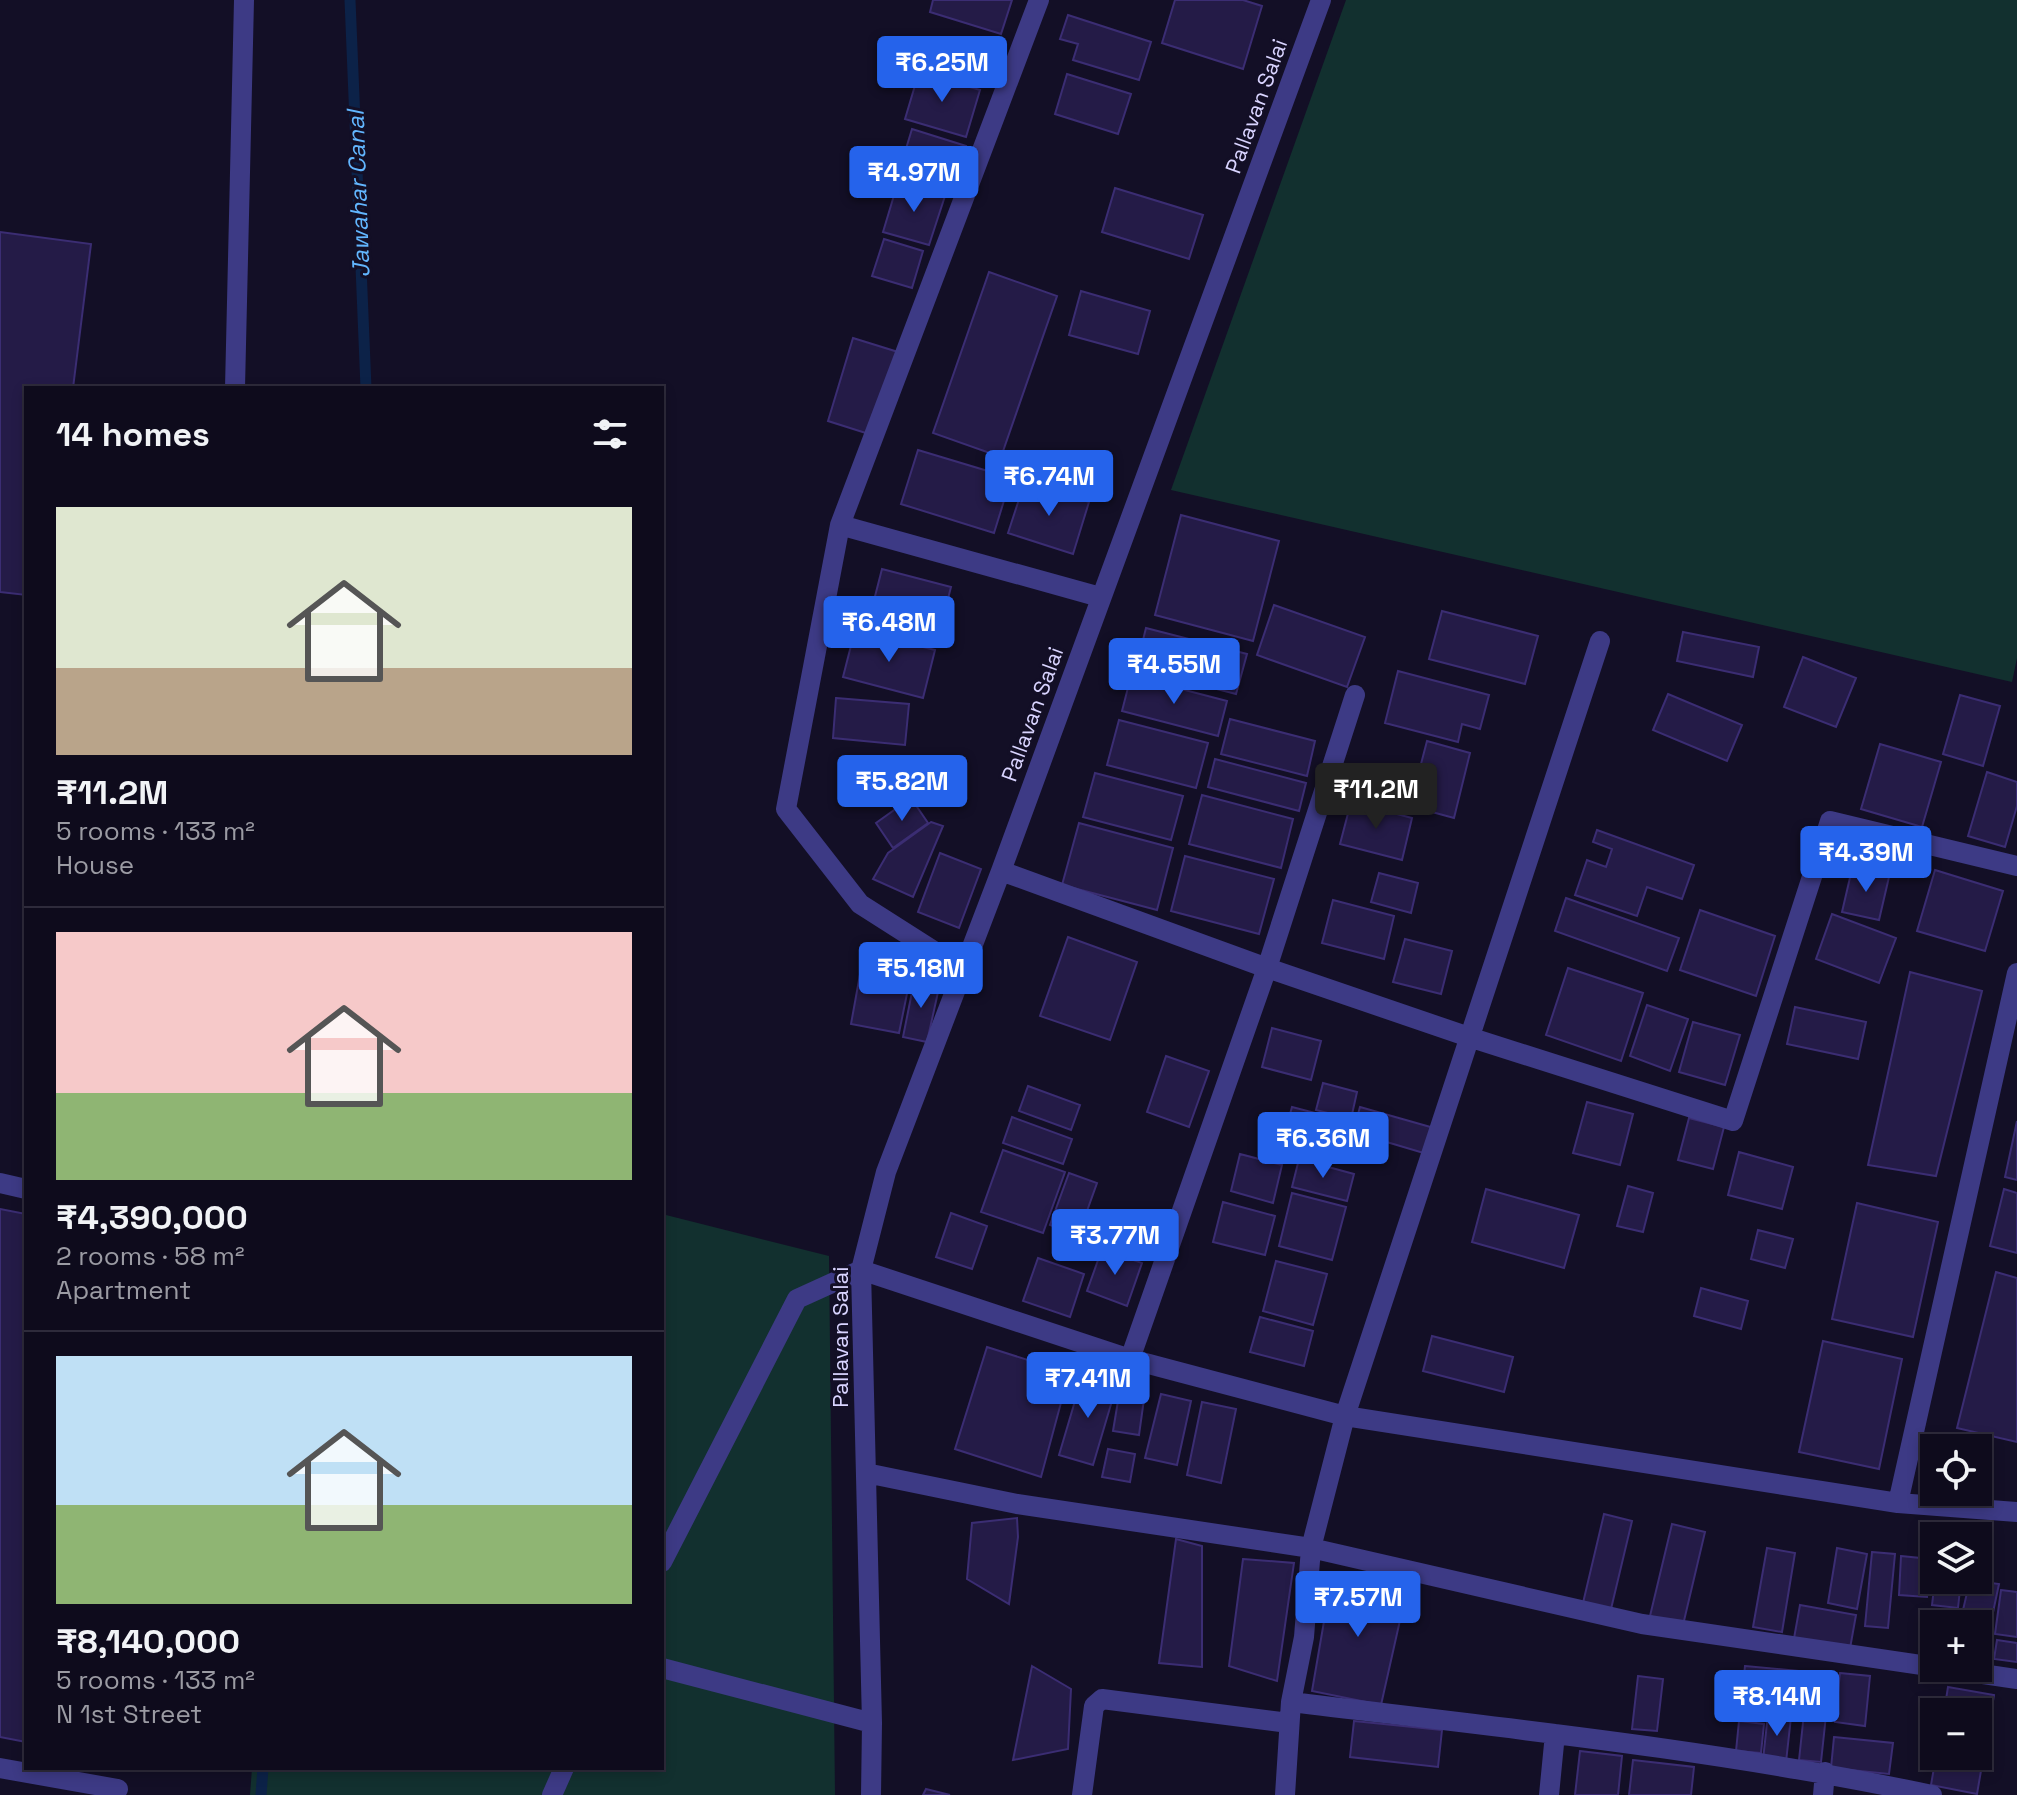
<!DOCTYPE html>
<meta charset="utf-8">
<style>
:root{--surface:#0e0b1c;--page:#1c1929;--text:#f1f3f6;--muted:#9b9ba3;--line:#2e2b3b;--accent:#2563eb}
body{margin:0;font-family:"Space Grotesk",sans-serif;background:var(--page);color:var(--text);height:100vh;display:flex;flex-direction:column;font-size:30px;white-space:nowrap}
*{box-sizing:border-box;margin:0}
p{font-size:26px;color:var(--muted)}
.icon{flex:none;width:44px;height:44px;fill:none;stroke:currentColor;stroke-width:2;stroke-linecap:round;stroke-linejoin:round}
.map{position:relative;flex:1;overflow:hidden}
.side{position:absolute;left:24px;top:386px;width:640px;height:1384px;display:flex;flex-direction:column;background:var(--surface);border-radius:0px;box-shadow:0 4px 12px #0003,0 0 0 2px var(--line)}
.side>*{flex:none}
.fabs{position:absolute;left:1920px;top:1434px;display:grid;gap:16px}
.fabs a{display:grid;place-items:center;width:72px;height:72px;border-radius:0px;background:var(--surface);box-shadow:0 4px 12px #0003,0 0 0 2px var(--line);font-size:40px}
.price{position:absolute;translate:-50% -68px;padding:0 18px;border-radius:8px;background:var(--accent);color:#fff;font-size:26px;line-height:52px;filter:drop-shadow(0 2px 4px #0008)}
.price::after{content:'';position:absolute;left:50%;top:48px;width:24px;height:18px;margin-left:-12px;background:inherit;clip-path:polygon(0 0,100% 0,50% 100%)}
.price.active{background:#222;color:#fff}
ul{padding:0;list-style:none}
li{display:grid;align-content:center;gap:16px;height:424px;padding:0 32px}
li+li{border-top:2px solid var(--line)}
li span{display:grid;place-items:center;height:248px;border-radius:0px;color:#555}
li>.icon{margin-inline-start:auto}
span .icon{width:144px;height:144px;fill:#fffc;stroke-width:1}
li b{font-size:34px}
h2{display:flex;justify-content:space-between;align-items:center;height:96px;padding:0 32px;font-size:34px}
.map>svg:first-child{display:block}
</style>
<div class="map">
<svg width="2017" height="1795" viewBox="0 0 2017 1795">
<rect width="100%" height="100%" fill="#130f26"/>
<path fill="#12302f" d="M1346 0H2017V658L2012 682 1171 490Z
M662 1214 829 1256 835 1795H250L252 1768H662Z"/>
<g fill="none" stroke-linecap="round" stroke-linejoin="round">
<path stroke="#0c2248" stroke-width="11" d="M350 0 366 388
M261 1795 263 1768"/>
</g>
<path fill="#241b47" stroke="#3b2d73" stroke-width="2" d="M933 0H1012L1001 34 930 12Z
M1175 0H1243L1262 6 1243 69 1162 43Z
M1068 15 1151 42 1139 80 1073 60 1078 44 1060 39Z
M919 72 980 90 966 137 905 119Z
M1067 74 1131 94 1118 134 1055 114Z
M912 129 966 146 952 192 898 175Z
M898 182 945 196 929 245 883 232Z
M1115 188 1203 215 1189 259 1102 232Z
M0 232 91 244 73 388H26V595L0 592Z
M884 239 923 251 912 288 872 276Z
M989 272 1057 296 1001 457 933 433Z
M1081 291 1150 311 1138 354 1069 335Z
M853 338 898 352 872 435 828 421Z
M918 450 1011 478 994 533 901 504Z
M1025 481 1089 502 1073 554 1008 533Z
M1181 515 1279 541 1253 641 1155 615Z
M882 569 951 587 941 626 872 608Z
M1274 605 1365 637 1347 687 1257 655Z
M1442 611 1538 636 1525 684 1429 659Z
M1146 628 1247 654 1236 694 1136 668Z
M855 630 935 650 923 698 843 677Z
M1683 632 1759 647 1753 677 1677 661Z
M1803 657 1856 678 1836 727 1784 707Z
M1398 671 1489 695 1480 729 1462 724 1458 742 1385 723Z
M1131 676 1227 701 1218 736 1122 711Z
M1668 694 1742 725 1727 761 1653 730Z
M1960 695 2000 706 1983 766 1943 754Z
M836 698 909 704 905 745 833 738Z
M1230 719 1315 741 1307 776 1221 754Z
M1119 720 1208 743 1196 788 1107 765Z
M1427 741 1470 753 1454 818 1410 806Z
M1880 744 1941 762 1922 827 1861 809Z
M1215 759 1306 783 1299 811 1208 787Z
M1987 772 2017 782V806L2005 847 1968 836Z
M1095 773 1183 796 1171 840 1083 817Z
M1202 795 1293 819 1281 868 1189 844Z
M911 798 928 823 893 848 876 823Z
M1351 802 1412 818 1402 860 1340 844Z
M931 822 943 826 913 897 873 879 888 853Z
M1079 823 1173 848 1157 910 1062 885Z
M1597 830 1694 865 1682 899 1647 887 1637 916 1575 895 1587 860 1606 867 1612 849 1593 842Z
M940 853 981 869 959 928 918 912Z
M1185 856 1274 879 1259 934 1171 911Z
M1852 869 1889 877 1879 920 1842 912Z
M1935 870 2003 891 1985 951 1917 931Z
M1379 873 1418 883 1411 913 1371 902Z
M1566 898 1679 938 1667 971 1555 931Z
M1333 900 1394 916 1384 959 1322 943Z
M1700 910 1775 936 1756 996 1680 970Z
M1832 914 1896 938 1879 983 1816 959Z
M1068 937 1137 962 1110 1040 1040 1016Z
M1405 939 1452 951 1441 994 1393 982Z
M1568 968 1643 993 1621 1061 1546 1035Z
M861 969 910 979 899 1033 851 1024Z
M1910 972 1982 991 1936 1176 1868 1165Z
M915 977 940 983 927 1042 903 1037Z
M1647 1005 1688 1019 1670 1071 1630 1056Z
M1795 1007 1866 1022 1858 1059 1787 1044Z
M1693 1022 1740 1035 1725 1085 1679 1072Z
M1272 1028 1321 1041 1311 1080 1262 1067Z
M1166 1056 1209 1071 1189 1127 1147 1112Z
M1323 1083 1357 1092 1351 1119 1316 1110Z
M1028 1086 1080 1105 1071 1130 1019 1111Z
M1587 1102 1633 1114 1620 1165 1573 1153Z
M1292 1107 1342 1120 1333 1157 1282 1143Z
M1360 1107 1434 1128 1427 1154 1353 1132Z
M1012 1117 1072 1139 1063 1164 1003 1143Z
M1689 1118 1724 1127 1713 1169 1678 1160Z
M2017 1121V1180L2005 1177Z
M1003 1150 1065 1172 1043 1233 981 1212Z
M1739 1152 1793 1167 1782 1209 1728 1195Z
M1240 1154 1282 1165 1273 1203 1231 1191Z
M1299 1159 1354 1174 1347 1201 1292 1187Z
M1069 1173 1097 1183 1078 1236 1050 1225Z
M1628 1186 1653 1193 1643 1232 1617 1226Z
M1486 1189 1579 1215 1564 1268 1472 1242Z
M2004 1189 2017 1193V1253L1990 1246Z
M1292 1193 1346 1207 1332 1260 1279 1246Z
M1223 1202 1275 1216 1265 1255 1213 1242Z
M1857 1203 1938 1222 1913 1337 1832 1319Z
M0 1209 26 1214V1742L0 1737Z
M951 1213 987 1226 972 1269 936 1257Z
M1758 1230 1793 1239 1785 1268 1751 1259Z
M1102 1249 1142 1263 1127 1306 1087 1291Z
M1038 1258 1084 1274 1070 1317 1023 1301Z
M1276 1261 1327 1274 1313 1325 1263 1311Z
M1996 1272 2017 1278V1442L1957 1428Z
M1701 1288 1748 1301 1741 1329 1694 1316Z
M1260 1317 1313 1331 1304 1366 1250 1352Z
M1432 1336 1513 1357 1504 1392 1423 1371Z
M1823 1341 1902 1359 1879 1469 1799 1452Z
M987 1347 1069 1373 1041 1477 955 1449Z
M1083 1374 1117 1384 1093 1465 1059 1455Z
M1161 1394 1191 1401 1177 1465 1145 1458Z
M1119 1395 1144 1399 1139 1435 1113 1431Z
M1202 1402 1236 1409 1221 1483 1187 1475Z
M1108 1449 1135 1454 1130 1482 1102 1477Z
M1604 1514 1632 1521 1611 1609 1583 1603Z
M1017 1518 1018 1537 1009 1604 967 1579 972 1523Z
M1672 1524 1705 1532 1683 1625 1650 1616Z
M1176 1539 1202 1546V1667L1159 1663Z
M1767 1548 1795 1553 1782 1632 1753 1627Z
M1837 1548 1867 1554 1857 1609 1828 1603Z
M1872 1552 1895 1554 1888 1628 1865 1626Z
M1901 1556 1930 1559 1927 1597 1899 1595Z
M1243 1559 1294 1563 1277 1681 1229 1666Z
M1332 1575 1407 1589 1381 1705 1312 1691Z
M1935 1580H1961L1958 1608 1932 1605Z
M1970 1580 1999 1584 1992 1617 1963 1610Z
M2001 1590 2017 1592V1637L1995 1634Z
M1800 1605 1856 1615 1849 1654 1793 1644Z
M1997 1640 2017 1643V1662L1994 1659Z
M1032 1666 1071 1689 1068 1749 1013 1760Z
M1745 1666 1798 1671 1794 1709 1741 1704Z
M1840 1673 1870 1676 1865 1726 1835 1722Z
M1638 1676 1663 1679 1657 1731 1632 1729Z
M1948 1687 1994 1695 1977 1794 1931 1785 1936 1756H1978V1712H1944Z
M1805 1704 1827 1706 1821 1762 1799 1760Z
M1768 1714 1791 1717 1786 1762 1763 1760Z
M1354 1721 1442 1730 1438 1767 1350 1757Z
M1739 1721 1764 1724 1761 1753 1736 1751Z
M1834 1737 1893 1743 1889 1774 1831 1768Z
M1580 1751 1622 1756 1618 1795H1575Z
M1633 1760 1694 1767 1691 1795H1629Z
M926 1789 950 1795H923Z"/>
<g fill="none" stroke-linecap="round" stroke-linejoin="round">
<path stroke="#3d3a85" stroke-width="20" d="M235 388 244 0
M840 525 1100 597
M1001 871 1267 968 1472 1038 1733 1121 1830 821 2017 866
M962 969 860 904 786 809 840 525 1039 0
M0 1183 26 1189
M1130 1359 1267 968 1355 695
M866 1473 1017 1504 1311 1548 1642 1624 2017 1679
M1898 1503 2017 973
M662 1562 797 1299 861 1270 1130 1359 1345 1416 1898 1503 2017 1512
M662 1668 872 1723
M1291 1702C1505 1728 1721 1750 1932 1795
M0 1768 118 1789
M552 1795 564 1768
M871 1795 872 1723 861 1270 886 1172 1001 871 1321 0
M1082 1795 1094 1706 1102 1699 1289 1723
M1285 1795 1291 1702 1304 1637 1311 1548 1345 1416 1600 641
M1549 1795 1555 1734
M1823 1795 1825 1772"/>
</g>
<g text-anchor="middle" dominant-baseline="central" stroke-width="6" stroke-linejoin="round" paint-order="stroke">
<g font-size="22" fill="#d9d4ff" stroke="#130f26">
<text transform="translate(1256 106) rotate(-70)">Pallavan Salai</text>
<text transform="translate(1032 714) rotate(-70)">Pallavan Salai</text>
<text transform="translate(840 1337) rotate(-90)">Pallavan Salai</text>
</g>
<g font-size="24" font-style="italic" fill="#62b6ff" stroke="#130f26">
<text transform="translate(358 194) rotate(-92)">Jawahar Canal</text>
</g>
</g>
</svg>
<div class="fabs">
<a><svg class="icon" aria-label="locate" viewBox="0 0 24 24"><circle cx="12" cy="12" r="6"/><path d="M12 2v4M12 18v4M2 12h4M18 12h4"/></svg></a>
<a><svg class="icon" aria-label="layers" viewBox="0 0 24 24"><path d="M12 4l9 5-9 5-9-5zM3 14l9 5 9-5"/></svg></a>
<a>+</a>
<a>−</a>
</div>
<b class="price" style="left:942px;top:104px">₹6.25M</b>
<b class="price" style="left:914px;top:214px">₹4.97M</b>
<b class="price" style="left:1049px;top:518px">₹6.74M</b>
<b class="price" style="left:889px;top:664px">₹6.48M</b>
<b class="price" style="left:1174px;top:706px">₹4.55M</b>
<b class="price" style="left:902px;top:823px">₹5.82M</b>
<b class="price active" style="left:1376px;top:831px">₹11.2M</b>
<b class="price" style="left:1866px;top:894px">₹4.39M</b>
<b class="price" style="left:921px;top:1010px">₹5.18M</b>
<b class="price" style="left:1323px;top:1180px">₹6.36M</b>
<b class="price" style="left:1115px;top:1277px">₹3.77M</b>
<b class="price" style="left:1088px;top:1420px">₹7.41M</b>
<b class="price" style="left:1358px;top:1639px">₹7.57M</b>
<b class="price" style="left:1777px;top:1738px">₹8.14M</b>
<section class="side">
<h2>14 homes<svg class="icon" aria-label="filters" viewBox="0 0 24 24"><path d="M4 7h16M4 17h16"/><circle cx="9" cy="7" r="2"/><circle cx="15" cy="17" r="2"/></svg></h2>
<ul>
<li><span style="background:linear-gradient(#dfe7d0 65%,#b9a48a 0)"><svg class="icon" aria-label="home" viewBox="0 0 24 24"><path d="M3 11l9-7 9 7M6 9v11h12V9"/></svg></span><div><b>₹11.2M</b><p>5 rooms · 133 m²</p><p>House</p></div></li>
<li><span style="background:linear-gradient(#f6c9c9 65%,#8fb573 0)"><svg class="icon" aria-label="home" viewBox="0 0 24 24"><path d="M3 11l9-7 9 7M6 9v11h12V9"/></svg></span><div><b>₹4,390,000</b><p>2 rooms · 58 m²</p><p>Apartment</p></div></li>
<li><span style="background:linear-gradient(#bfe0f5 60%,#8fb573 0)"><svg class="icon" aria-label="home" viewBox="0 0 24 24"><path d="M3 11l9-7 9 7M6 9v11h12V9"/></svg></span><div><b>₹8,140,000</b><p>5 rooms · 133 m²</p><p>N 1st Street</p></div></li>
</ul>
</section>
</div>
